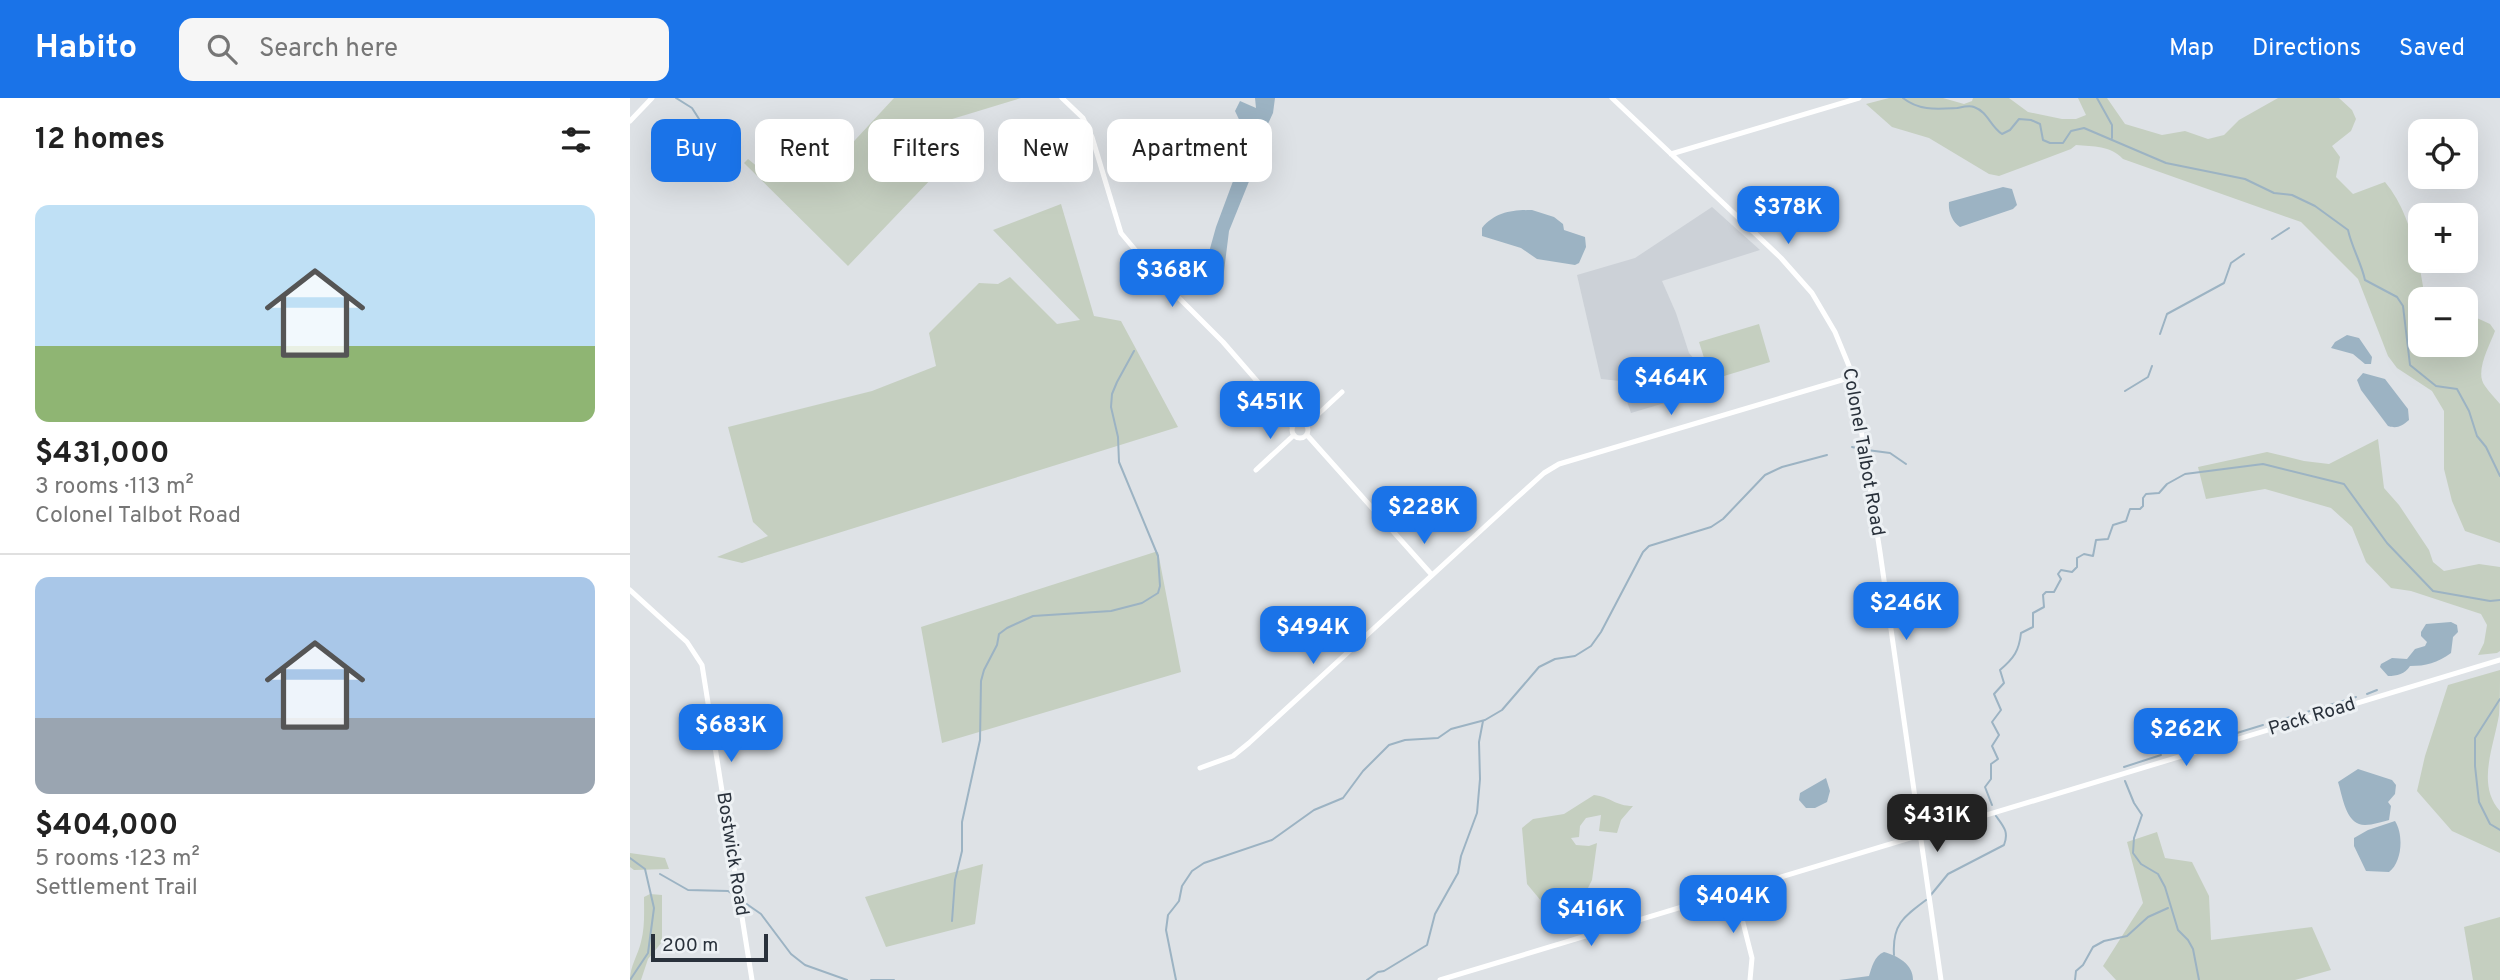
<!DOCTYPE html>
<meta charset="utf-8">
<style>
:root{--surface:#fff;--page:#f6f6f6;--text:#222;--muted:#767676;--line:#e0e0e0;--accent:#1a73e8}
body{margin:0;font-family:Overpass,sans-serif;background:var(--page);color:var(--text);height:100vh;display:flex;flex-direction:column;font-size:26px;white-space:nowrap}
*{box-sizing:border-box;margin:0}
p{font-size:23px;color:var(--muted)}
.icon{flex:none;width:38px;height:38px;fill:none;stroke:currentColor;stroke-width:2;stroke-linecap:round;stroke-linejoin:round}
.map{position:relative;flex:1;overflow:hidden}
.sheet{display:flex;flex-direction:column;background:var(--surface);width:630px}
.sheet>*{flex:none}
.banner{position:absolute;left:21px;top:21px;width:665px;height:63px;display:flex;gap:14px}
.buttons{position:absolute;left:1778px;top:21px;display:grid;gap:14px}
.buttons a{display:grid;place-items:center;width:70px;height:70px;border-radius:14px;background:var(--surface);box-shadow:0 7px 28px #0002;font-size:35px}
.scale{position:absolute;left:21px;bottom:18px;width:117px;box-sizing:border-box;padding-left:7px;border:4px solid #29313b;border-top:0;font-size:19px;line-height:24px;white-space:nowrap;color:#29313b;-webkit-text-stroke:5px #edf1f4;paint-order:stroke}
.price{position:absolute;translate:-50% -60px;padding:0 16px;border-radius:14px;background:var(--accent);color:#fff;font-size:23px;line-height:46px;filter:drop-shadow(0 2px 4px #0008)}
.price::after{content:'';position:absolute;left:50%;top:42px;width:21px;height:16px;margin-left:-10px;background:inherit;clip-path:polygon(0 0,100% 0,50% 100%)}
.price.on{background:#222;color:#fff}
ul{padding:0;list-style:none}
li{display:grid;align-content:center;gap:14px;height:371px;padding:0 35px}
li+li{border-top:2px solid var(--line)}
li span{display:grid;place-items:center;height:217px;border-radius:14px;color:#555}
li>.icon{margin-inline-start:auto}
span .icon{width:126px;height:126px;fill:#fffc;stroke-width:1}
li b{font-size:30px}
h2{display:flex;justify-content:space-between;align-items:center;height:84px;padding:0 35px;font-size:30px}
.chip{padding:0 24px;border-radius:14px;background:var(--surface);box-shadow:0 7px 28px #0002;font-size:24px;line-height:63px}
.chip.on{background:var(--accent);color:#fff}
header{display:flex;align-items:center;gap:42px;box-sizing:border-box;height:98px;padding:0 35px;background:var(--accent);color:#fff}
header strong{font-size:33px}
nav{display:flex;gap:38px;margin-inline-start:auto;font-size:24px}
.search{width:490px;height:63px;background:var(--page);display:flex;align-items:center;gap:18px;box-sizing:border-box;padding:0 24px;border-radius:14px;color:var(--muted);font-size:26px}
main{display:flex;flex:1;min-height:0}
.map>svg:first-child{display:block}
</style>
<header>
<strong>Habito</strong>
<div class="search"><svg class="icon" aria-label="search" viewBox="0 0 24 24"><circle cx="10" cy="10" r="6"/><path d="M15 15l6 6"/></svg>Search here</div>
<nav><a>Map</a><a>Directions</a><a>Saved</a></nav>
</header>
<main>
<section class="sheet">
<h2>12 homes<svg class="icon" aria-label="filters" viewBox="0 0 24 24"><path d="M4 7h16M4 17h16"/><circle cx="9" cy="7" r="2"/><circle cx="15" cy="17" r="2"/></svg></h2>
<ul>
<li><span style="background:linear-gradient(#bfe0f5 65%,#8fb573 0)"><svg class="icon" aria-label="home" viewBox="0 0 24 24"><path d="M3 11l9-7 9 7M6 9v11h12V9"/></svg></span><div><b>$431,000</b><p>3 rooms · 113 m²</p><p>Colonel Talbot Road</p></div></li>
<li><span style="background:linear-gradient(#a9c7e8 65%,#9aa5b1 0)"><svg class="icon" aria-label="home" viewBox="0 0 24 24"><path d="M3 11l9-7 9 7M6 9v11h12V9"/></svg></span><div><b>$404,000</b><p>5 rooms · 123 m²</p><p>Settlement Trail</p></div></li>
</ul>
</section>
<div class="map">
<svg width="1870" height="882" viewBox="0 0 1870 882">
<rect width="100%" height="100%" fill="#dee2e6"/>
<path fill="#ccd1d7" d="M1082 109 1130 152 1032 183 1046 215 1059 255 1072 270 1075 293 1001 315 990 283 971 281 947 177 1005 160Z"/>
<path fill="#c5cfc0" d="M264 0H391L263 39 304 78 218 168 114 65 118 61 134 74 214 54Z
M1259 0H1313L1334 6 1342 3 1343 0H1379L1398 14 1432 21H1446L1456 17 1448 0H1477L1495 26 1532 37 1555 33 1578 41 1594 37 1609 22 1648 0H1709L1722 12 1726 21 1721 33 1702 48 1710 59 1706 79 1723 96 1755 84C1781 115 1789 162 1795 201H1790V247H1836V215L1860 226 1865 233C1860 247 1844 274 1855 288 1859 294 1865 300 1870 306V445L1835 433 1822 403 1814 371V313L1802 293 1767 270 1758 258 1728 181 1671 124 1493 61C1480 47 1464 49 1446 47L1441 51 1369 78 1359 76 1299 40 1262 29 1236 6Z
M431 106 464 218 491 223 548 329 112 465 87 459 138 438 123 424 98 329 242 293 306 268 299 235 349 185 368 186 380 179 427 226 450 222 363 132Z
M1129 226 1140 264 1081 282 1069 244Z
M1748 341 1754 390 1769 407 1799 452 1803 464 1814 473 1849 466 1870 469V553L1867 555 1848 557 1854 545 1857 527 1851 516 1781 493 1761 490 1736 464 1722 429 1701 410 1635 391 1576 401 1568 369 1637 354 1674 363 1699 366Z
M525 454H528L551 574 312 645 291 529Z
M1870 572C1870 586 1870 603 1869 617 1864 648 1846 687 1870 713V755L1822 733 1787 693 1795 658 1818 587Z
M964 697C981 699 985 708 1003 708L991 722 987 735 969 733 971 717 956 720 950 728 949 739 941 740 946 747 959 748 967 745 962 782 941 824H927L918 820 912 804 897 786 892 730 903 721 934 716Z
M1527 734 1535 760 1562 764 1579 798 1581 842 1682 829 1701 872 1665 882H1486L1473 868 1513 805 1497 744Z
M0 755 35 760 39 771 4 772 0 769Z
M353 766 345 826 256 849 235 799Z
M20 796 32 797V844L18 861 11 882H0C0 868 8 857 11 844 15 829 14 814 14 799Z
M1870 819V882H1843L1834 829Z"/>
<path fill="#9cb3c3" d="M625 0H645L643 15 627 49 622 76 599 133 592 189 576 165 586 129 612 59 614 32 605 13 610 3 626 10Z
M1373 89 1382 91 1387 107 1383 111 1330 129C1322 124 1318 113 1319 104Z
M902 112 924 119 933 126 934 132 955 139 956 149 949 165 945 167 907 161 891 150 852 138V130C865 114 882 112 902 112Z
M1717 237 1729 240 1742 259 1741 266H1735L1723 256 1701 250 1705 244Z
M1733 275 1755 281 1778 311 1779 322C1772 328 1767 331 1758 328L1731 292 1727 282Z
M1821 524 1827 527 1828 534 1823 539 1821 555C1807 565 1796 568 1780 568 1775 576 1767 578 1758 578L1750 569 1751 566 1762 560 1777 561 1785 551 1795 548 1797 544 1791 538V534L1796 526Z
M1728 671 1762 682 1766 687 1765 696 1758 704 1761 708 1759 722C1751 724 1737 729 1729 726 1715 721 1712 696 1708 684Z
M1196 680 1200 693 1197 704 1185 710H1176L1169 702 1170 695Z
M1765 723C1774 737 1772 764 1759 774L1736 773 1724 748V740L1738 732Z
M1254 854C1268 858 1283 866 1283 882H1209L1239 878C1242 869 1244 858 1254 854Z"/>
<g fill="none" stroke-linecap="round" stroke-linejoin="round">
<path stroke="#9cb3c3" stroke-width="2" d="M46 0 62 10 71 24 95 40 103 52
M1273 0C1289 13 1307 11 1327 10 1332 9 1340 7 1344 9 1358 14 1360 28 1372 36L1380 32 1389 21 1401 22 1410 26 1413 42 1420 45H1433L1441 33 1454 30 1536 65 1615 81 1644 95 1662 97 1685 108 1718 132C1722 150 1731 164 1735 182L1767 199 1773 208 1780 267 1806 288 1827 291 1839 313 1847 338 1856 349 1870 378
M1467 0 1482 27V40
M1642 141 1659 130
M1530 236 1537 216 1594 185 1601 165 1614 156
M1495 293 1518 279 1522 268
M1222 349 1231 351
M1237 352 1260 355 1276 366
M1737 596 1747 592
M1870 601 1845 640V668L1849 704 1860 726 1870 732
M1650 622 1726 599
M1597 638 1633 627
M1544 653 1584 642
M1494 669 1531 657
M1495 683 1504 705 1512 717 1504 740 1503 755 1511 766 1528 776 1535 789 1548 832 1558 842 1563 851 1569 882
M1362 707 1355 689 1361 681V666L1368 661 1362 648 1369 637 1362 624 1371 612 1364 596 1374 585 1370 572C1384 560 1389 553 1391 535L1403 529V515L1414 509 1413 497 1416 494H1424L1431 481 1428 476 1431 472 1442 474 1447 469V460L1454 456 1463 458 1466 442 1478 441 1483 427 1496 423 1500 411H1510L1513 408V400L1516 396 1529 395 1537 386 1555 376 1633 366 1714 386 1757 445 1803 493 1860 503 1870 502
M0 760 15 771 24 810 18 855 0 882
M30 776 58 792 98 793 131 816 161 856 175 867 217 882
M1300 798 1318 776 1374 747C1379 734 1374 729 1366 718
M322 823 325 782 332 753V724L350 642 351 583 354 572 367 547 369 536 377 530 403 518 481 513 512 505 528 495 530 488 528 458 489 364 488 339 481 309 482 296 487 284 504 253
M1264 857C1262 827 1273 819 1296 802
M241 882H264
M546 882 536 832 538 817 549 803 552 788 562 773 574 765 642 742 684 712 713 700 733 673 759 647 775 642 808 640 821 631 855 622 872 612 909 569 925 561 945 558 961 548 971 534 1013 454 1019 448 1081 429 1093 421 1135 377 1152 369 1197 357
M737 882 748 874 754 873 797 847 805 816 828 775 831 758 847 715 850 681 849 644 853 623
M1445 882 1446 873 1453 867 1463 849 1474 843 1497 838 1518 819 1538 810"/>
<path stroke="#fff" stroke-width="5" d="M432 0 453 20 462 39 491 135 528 179 593 244 660 321 662 329
M982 0 1151 160 1182 195 1205 234 1219 268 1224 285 1250 454 1311 882
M0 23 22 0
M1041 56 1229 0
M662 332a8 8 0 1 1 16 0a8 8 0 1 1-16 0Z
M674 325 684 320 712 294
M677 337 802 477
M626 372 664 337
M0 492 57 544 72 567 122 882
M570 670 603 658 619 645 883 403 914 375 929 366 1222 279
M1105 793 1122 860 1120 882
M810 882 1870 562"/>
</g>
<g text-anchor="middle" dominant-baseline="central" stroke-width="6" stroke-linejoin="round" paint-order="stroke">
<g font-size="19" fill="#29313b" stroke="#edf1f4">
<text transform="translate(1233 354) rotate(80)">Colonel Talbot Road</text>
<text transform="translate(1682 619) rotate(-17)">Pack Road</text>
<text transform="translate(102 756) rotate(81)">Bostwick Road</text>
</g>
</g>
</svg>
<div class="buttons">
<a><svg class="icon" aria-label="locate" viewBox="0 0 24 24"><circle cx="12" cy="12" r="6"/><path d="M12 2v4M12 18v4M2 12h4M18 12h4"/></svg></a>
<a>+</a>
<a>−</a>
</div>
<div class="scale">200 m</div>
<b class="price" style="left:1158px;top:148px">$378K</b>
<b class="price" style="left:542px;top:211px">$368K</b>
<b class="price" style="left:1041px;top:319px">$464K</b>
<b class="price" style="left:640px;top:343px">$451K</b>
<b class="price" style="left:794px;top:448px">$228K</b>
<b class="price" style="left:1276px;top:544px">$246K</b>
<b class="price" style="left:683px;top:568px">$494K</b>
<b class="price" style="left:101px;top:666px">$683K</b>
<b class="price" style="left:1556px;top:670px">$262K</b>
<b class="price on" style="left:1307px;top:756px">$431K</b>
<b class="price" style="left:1103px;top:837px">$404K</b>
<b class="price" style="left:961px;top:850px">$416K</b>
<div class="banner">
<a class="chip on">Buy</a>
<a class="chip">Rent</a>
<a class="chip">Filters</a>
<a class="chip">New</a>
<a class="chip">Apartment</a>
</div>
</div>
</main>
